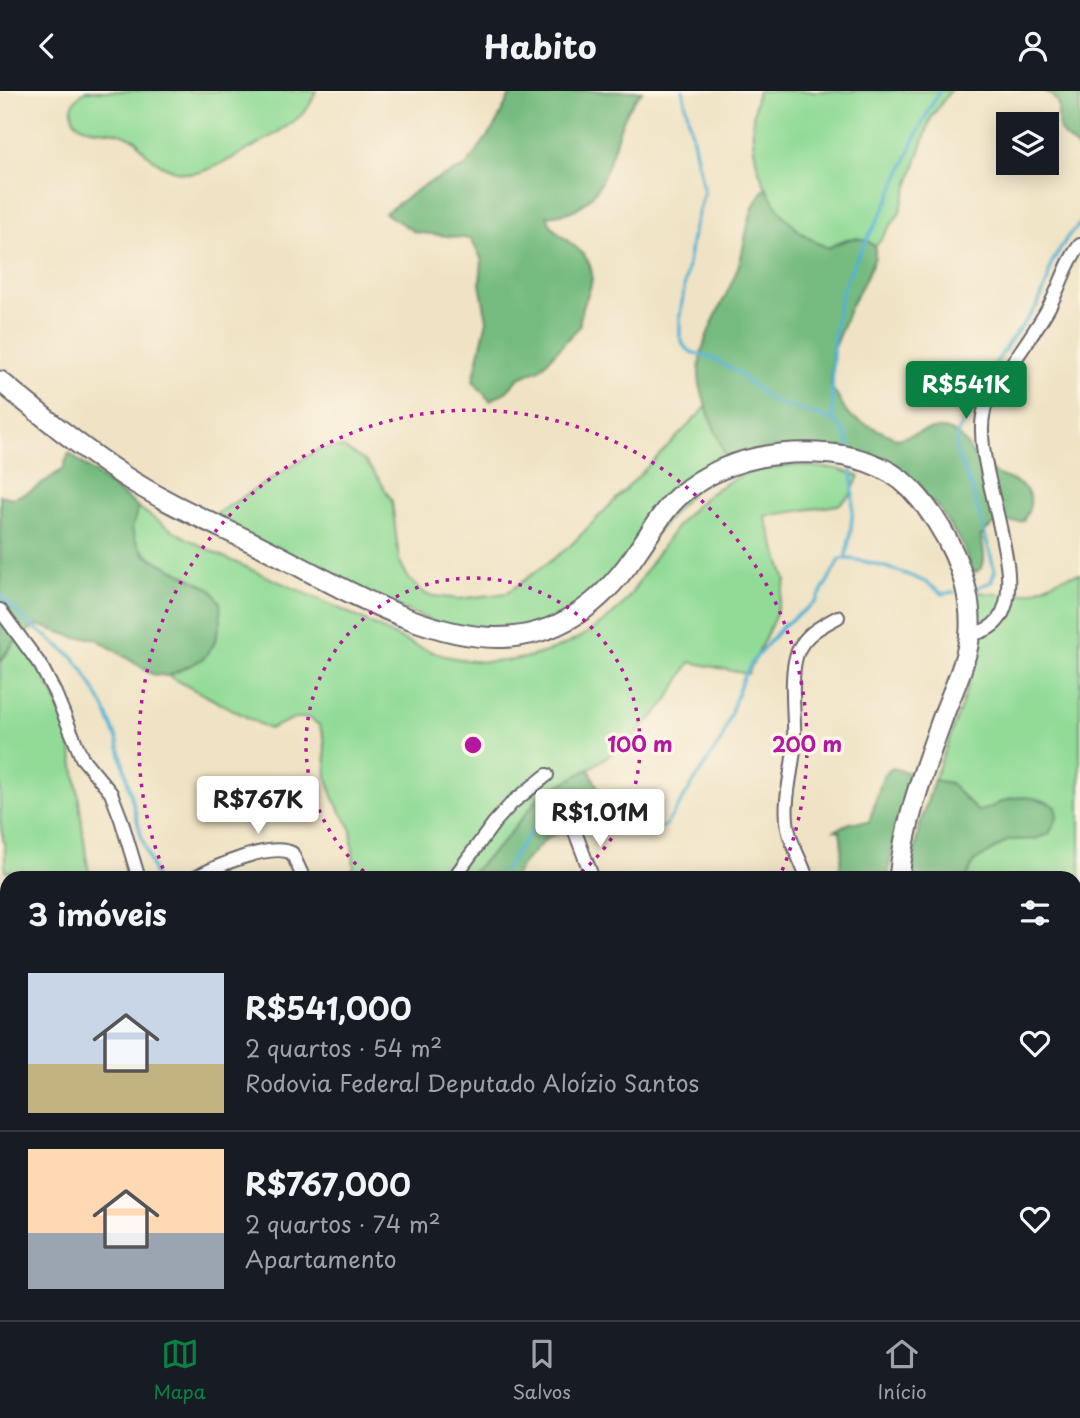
<!DOCTYPE html>
<html lang="pt">
<meta charset="utf-8">
<style>
:root{--surface:#171b24;--page:#242831;--text:#f1f3f6;--muted:#9ea1a6;--line:#363941;--accent:#0b8043}
body{margin:0;font-family:"Playpen Sans",sans-serif;background:var(--page);color:var(--text);height:100vh;display:flex;flex-direction:column;font-size:26px;white-space:nowrap}
*{box-sizing:border-box;margin:0}
p{font-size:23px;color:var(--muted)}
.icon{flex:none;width:38px;height:38px;fill:none;stroke:currentColor;stroke-width:2;stroke-linecap:round;stroke-linejoin:round}
.map{position:relative;flex:1;overflow:hidden}
.details{position:absolute;left:0px;top:780px;width:1082px;height:450px;display:flex;flex-direction:column;background:var(--surface);border-radius:21px 21px 0 0;box-shadow:0 4px 18px #0003}
.details>*{flex:none}
.controls{position:absolute;left:996px;top:21px;display:grid;gap:14px}
.controls a{display:grid;place-items:center;width:63px;height:63px;border-radius:0px;background:var(--surface);box-shadow:0 4px 18px #0003;font-size:35px}
.price{position:absolute;translate:-50% -60px;padding:0 16px;border-radius:7px;background:#fff;color:#222;font-size:23px;line-height:46px;filter:drop-shadow(0 2px 4px #0008)}
.price::after{content:'';position:absolute;left:50%;top:42px;width:21px;height:16px;margin-left:-10px;background:inherit;clip-path:polygon(0 0,100% 0,50% 100%)}
.price.current{background:var(--accent);color:#fff}
ul{padding:0;list-style:none}
li{display:flex;align-items:center;gap:21px;height:175px;padding:0 28px}
li+li{border-top:2px solid var(--line)}
li span{display:grid;place-items:center;flex:none;width:196px;height:140px;border-radius:0px;color:#555}
li>.icon{margin-inline-start:auto}
span .icon{width:84px;height:84px;fill:#fffc;stroke-width:1}
li b{font-size:30px}
h2{display:flex;justify-content:space-between;align-items:center;height:84px;padding:0 28px;font-size:30px}
header{display:flex;justify-content:space-between;align-items:center;height:91px;padding:0 28px;background:var(--surface);font-size:32px;font-weight:700}
.dock{display:flex;justify-content:space-around;align-items:center;height:98px;border-top:2px solid var(--line);background:var(--surface);font-size:19px;color:var(--muted)}
.dock a{display:grid;justify-items:center;gap:4px}
.dock .current{color:var(--accent)}
.map>svg:first-child{display:block}
</style>
<header><svg class="icon" aria-label="back" viewBox="0 0 24 24"><path d="M15 5l-7 7 7 7"/></svg>Habito<svg class="icon" aria-label="person" viewBox="0 0 24 24"><circle cx="12" cy="8" r="4"/><path d="M4 21q1-7 8-7t8 7"/></svg></header>
<div class="map">
<svg width="1080" height="1229" viewBox="0 0 1080 1229">
<rect width="100%" height="100%" fill="#fcf5e5"/>
<filter id="ink" filterUnits="userSpaceOnUse"><feTurbulence type="fractalNoise" baseFrequency=".0143" numOctaves="2"/><feDisplacementMap in="SourceGraphic" scale="14" xChannelSelector="R" yChannelSelector="G"/><feConvolveMatrix kernelMatrix="1 2 1 2 8 2 1 2 1" color-interpolation-filters="sRGB"/></filter>
<filter id="wash" filterUnits="userSpaceOnUse"><feTurbulence type="fractalNoise" baseFrequency=".00686" numOctaves="4" result="noise"/><feDisplacementMap in="SourceGraphic" scale="28" xChannelSelector="R" yChannelSelector="G"/><feGaussianBlur stdDeviation="1.57" result="paint"/><feColorMatrix in="noise" values="0 0 0 0 0 0 0 0 0 0 0 0 0 0 0 0 0 1.4 0 .05"/><feComposite in="paint" operator="in"/></filter>
<g filter="url(#wash)">
<rect width="100%" height="100%" fill="#f0e3c5"/>
<path fill="#91db96" stroke="#5a7e68" stroke-width="2" d="M85 0H316C314 6 310 14 306 19 294 35 213 81 194 82 171 84 147 68 136 49 130 46 122 42 115 41 101 38 69 42 72 17 73 9 79 4 85 0Z
M758 0H950L931 27 899 123 875 156 867 149 846 148 828 157C768 133 740 60 758 0Z
M708 314 727 370 715 376 589 517 480 550 200 433 319 358 342 356 365 370 379 388 392 410 399 469 409 488 427 504 459 508 507 502 569 456Z
M791 374 838 378 859 385 850 405 838 414 765 425 786 490 774 528 748 583 690 571 667 610 653 626 621 656 589 678 540 705 503 751 466 787H346L354 776 351 737 335 711 327 687 324 646 319 634 309 627H295L269 638 168 585 203 568 186 485C158 471 116 455 138 416 197 461 280 489 347 521 382 537 416 559 454 567 510 579 569 560 612 524 627 512 637 493 647 478 676 435 698 400 749 382 762 378 777 377 791 374Z
M1080 483V787L1075 793 1074 788 966 787 974 771 1009 749 1035 748 1002 711 984 720H977L958 700 934 689C956 627 986 568 977 501 996 503 1015 505 1033 500 1051 494 1059 485 1080 483Z
M17 548C31 567 52 595 60 617 79 672 79 731 90 787H40L41 782 5 780V758L0 730V572Z
M7 976V1061L0 1062V1008Z
M657 1223H713L714 1229H658Z"/>
<path fill="#74bb7f" stroke="#4b6e5d" stroke-width="2" d="M512 0H642C636 7 630 14 626 23 609 56 610 105 569 121 562 123 554 124 547 125 554 149 584 152 591 178 596 198 578 215 580 235L540 278 519 287 507 300 490 310 473 290 487 229 480 193 482 169 471 148 415 141 385 122 426 93 465 76 495 35Z
M1044 0H1080V59C1073 53 1063 47 1060 39 1052 21 1069 14 1044 0Z
M766 96C778 123 800 146 828 157 846 148 859 141 875 156V166L867 185 850 216 832 262 831 295 849 325 897 348C913 344 934 333 950 340 967 346 971 365 983 376 995 386 1023 388 1029 404 1033 413 1027 423 1023 430 1002 434 997 426 981 445 983 459 990 477 973 482L962 453 937 415 876 369 727 370C719 347 704 316 700 293 693 253 726 212 738 176 748 148 745 119 766 96Z
M69 362 138 416 132 438 135 448 145 464 211 498 220 511 221 530 214 553 203 568 168 585 152 583 95 547H77L38 534C21 543 8 555 0 572V404L13 407 31 400 63 378Z
M892 677 914 683 895 737 888 787H837C842 772 843 755 840 740L835 739 852 731H869L883 685Z
M589 678 598 697 591 714 575 738 548 746 523 772 514 787 466 788 503 751 540 705Z
M934 689 950 692 977 720C986 720 991 716 999 712 1018 703 1039 705 1056 716L1057 727 1049 743 1035 748 1009 749 974 771 966 787H911L918 740Z
M1080 787V853L1075 857V793Z
M1080 1162V1229H949L961 1223H1074L1075 1165Z
M828 1223H890V1229H827Z"/>
<g fill="none" stroke-linecap="round" stroke-linejoin="round">
<path stroke="#54b3d2" stroke-width="3.5" d="M683 0 704 101 693 141 680 224V246L684 255 691 261 712 267 734 279 773 311 833 329 844 340 851 358
M833 329C832 291 831 237 842 202 853 166 877 135 892 101 908 67 919 32 940 0
M845 468C853 437 854 410 852 378
M976 497 991 491 995 480 972 398 956 360 957 344 976 305 1009 251 1037 215 1047 192 1051 173 1068 145 1080 133
M0 504 25 529 73 566 84 580 105 618 117 648 141 744 156 788
M500 788C516 759 550 703 589 711 605 715 617 728 632 734 638 736 646 738 653 740L666 734 722 648 742 589 752 571 784 534 816 511 840 468C861 466 905 482 925 491 932 494 937 500 943 503L954 501
M0 1150 7 1148
M416 1223 422 1229"/>
</g>
</g>
<g filter="url(#ink)">
<g fill="none" stroke-linecap="round" stroke-linejoin="round">
<defs>
<path id="minor" d="M0 519 41 575 55 602 82 667 111 702 121 728 139 788
M970 544C981 541 991 538 998 529 1032 487 970 374 984 320 987 306 997 294 1005 283 1020 261 1036 239 1049 216 1061 195 1065 173 1080 154
M575 741 593 788
M193 788C214 776 270 751 292 762L304 788
M453 788 494 732 512 712 547 684
M807 788C802 770 791 755 788 737 783 711 792 683 794 657 796 629 788 584 798 560 806 542 822 535 838 526"/>
<path id="tertiary" d="M0 1038 7 1035
M724 1223 725 1229"/>
<path id="trunk" d="M0 290C40 323 80 356 124 385 167 413 215 433 262 456 333 491 429 553 510 546 568 541 608 505 639 458 651 441 663 419 679 405 718 371 765 360 817 362 851 363 887 373 911 398 945 434 972 488 970 538 969 566 954 597 944 623 925 676 904 731 899 788
M818 1229V1223"/>
</defs>
<use href="#minor" stroke="#6a666b" stroke-width="16"/>
<use href="#tertiary" stroke="#6a666b" stroke-width="18"/>
<use href="#trunk" stroke="#6a666b" stroke-width="23"/>
<use href="#minor" stroke="#fff" stroke-width="12"/>
<use href="#tertiary" stroke="#fff" stroke-width="14"/>
<use href="#trunk" stroke="#fff" stroke-width="19"/>
</g>
</g>
<g fill="none" stroke="#b5179e" stroke-width="3.5" stroke-dasharray="3.5 7">
<path d="M372 787A167 167 0 1 1 574 787"/>
<path d="M167 787A334 334 0 1 1 779 787"/>
</g>
<circle cx="473" cy="654" r="10" fill="#b5179e" stroke="#fcf5e5" stroke-width="3.5"/>
<g font-size="21" text-anchor="middle" font-weight="bold" fill="#b5179e" stroke="#fcf5e5" stroke-width="7" stroke-linejoin="round" paint-order="stroke">
<text x="640" y="661">100 m</text>
<text x="807" y="661">200 m</text>
</g>
</svg>
<div class="controls">
<a><svg class="icon" aria-label="layers" viewBox="0 0 24 24"><path d="M12 4l9 5-9 5-9-5zM3 14l9 5 9-5"/></svg></a>
</div>
<b class="price current" style="left:966px;top:330px">R$541K</b>
<b class="price" style="left:258px;top:745px">R$767K</b>
<b class="price" style="left:600px;top:758px">R$1.01M</b>
<section class="details">
<h2>3 imóveis<svg class="icon" aria-label="filters" viewBox="0 0 24 24"><path d="M4 7h16M4 17h16"/><circle cx="9" cy="7" r="2"/><circle cx="15" cy="17" r="2"/></svg></h2>
<ul>
<li><span style="background:linear-gradient(#c9d6e8 65%,#c2b280 0)"><svg class="icon" aria-label="home" viewBox="0 0 24 24"><path d="M3 11l9-7 9 7M6 9v11h12V9"/></svg></span><div><b>R$541,000</b><p>2 quartos · 54 m²</p><p>Rodovia Federal Deputado Aloízio Santos</p></div><svg class="icon" aria-label="heart" viewBox="0 0 24 24"><path d="M12 20l-8-8c-3-5 5-10 8-4 3-6 11-1 8 4z"/></svg></li>
<li><span style="background:linear-gradient(#ffd9b3 60%,#9aa5b1 0)"><svg class="icon" aria-label="home" viewBox="0 0 24 24"><path d="M3 11l9-7 9 7M6 9v11h12V9"/></svg></span><div><b>R$767,000</b><p>2 quartos · 74 m²</p><p>Apartamento</p></div><svg class="icon" aria-label="heart" viewBox="0 0 24 24"><path d="M12 20l-8-8c-3-5 5-10 8-4 3-6 11-1 8 4z"/></svg></li>
</ul>
</section>
</div>
<nav class="dock">
<a class="current"><svg class="icon" aria-label="map" viewBox="0 0 24 24"><path d="M3 6l6-2 6 2 6-2v14l-6 2-6-2-6 2zM9 4v14M15 6v14"/></svg>Mapa</a>
<a><svg class="icon" aria-label="saved" viewBox="0 0 24 24"><path d="M7 4h10v16l-5-4-5 4z"/></svg>Salvos</a>
<a><svg class="icon" aria-label="home" viewBox="0 0 24 24"><path d="M3 11l9-7 9 7M6 9v11h12V9"/></svg>Início</a>
</nav>
